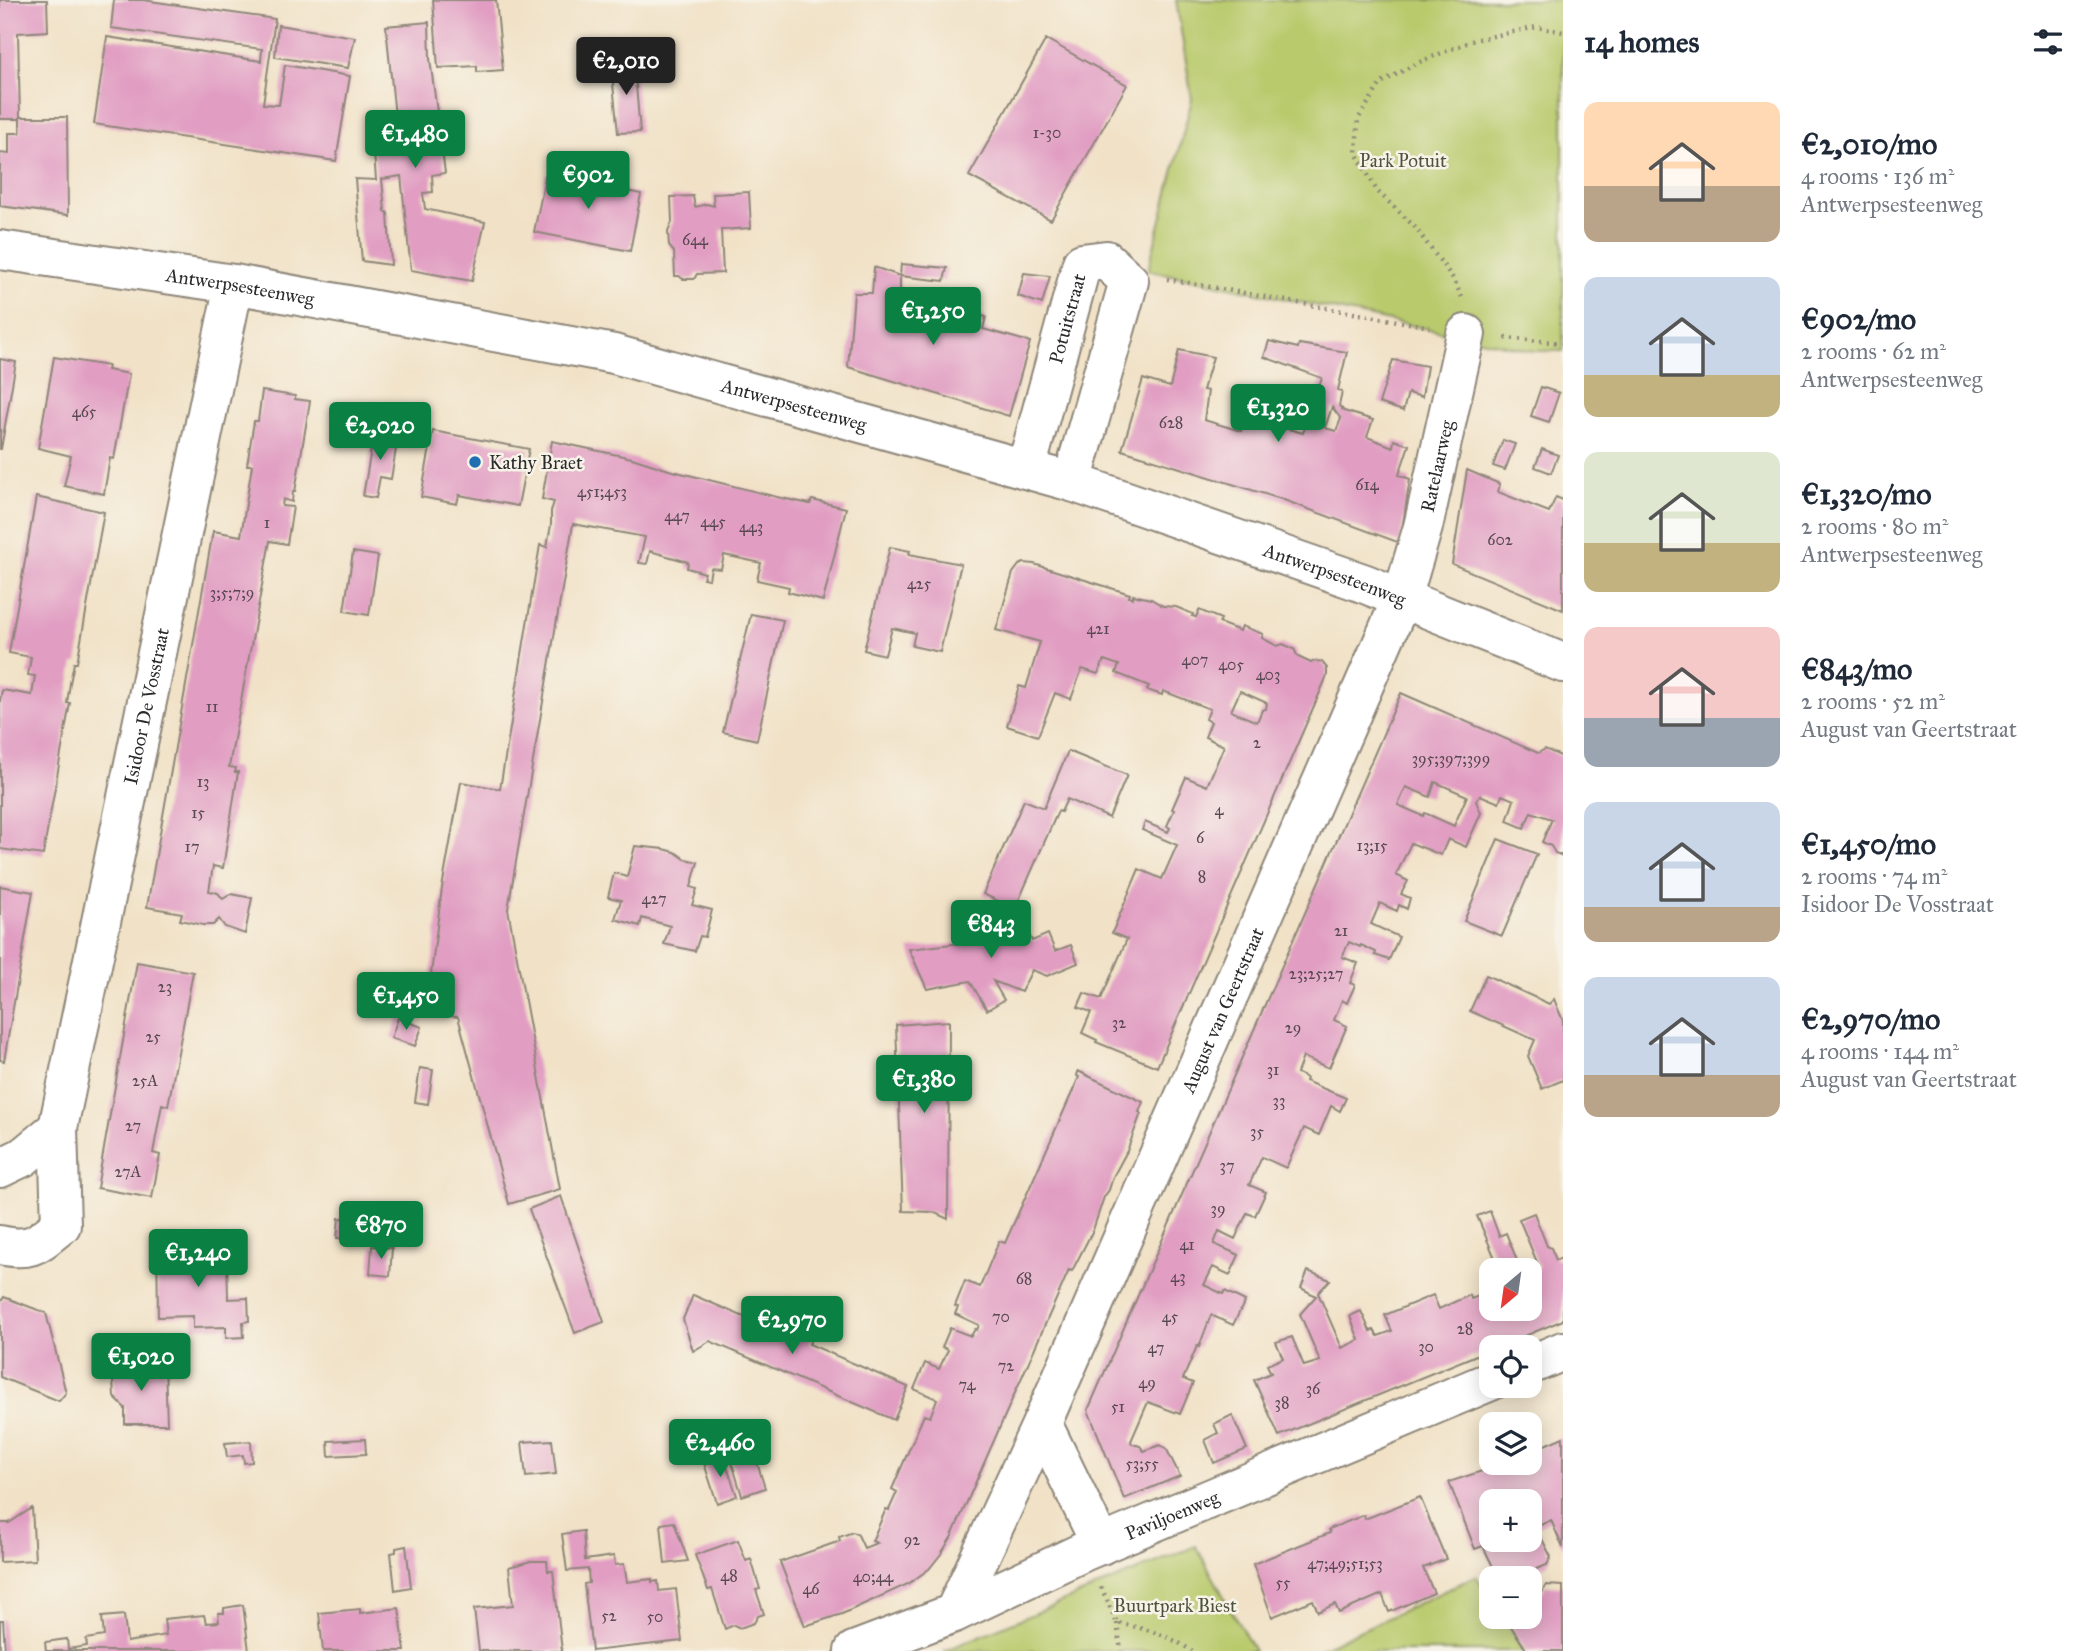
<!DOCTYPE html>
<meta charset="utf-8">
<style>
:root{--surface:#fff;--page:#f2f2f3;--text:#1f2937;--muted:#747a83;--accent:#0b8043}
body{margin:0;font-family:"IM FELL Great Primer",serif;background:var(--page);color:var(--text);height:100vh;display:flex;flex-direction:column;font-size:26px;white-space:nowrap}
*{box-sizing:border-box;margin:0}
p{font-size:23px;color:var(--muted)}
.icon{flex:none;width:38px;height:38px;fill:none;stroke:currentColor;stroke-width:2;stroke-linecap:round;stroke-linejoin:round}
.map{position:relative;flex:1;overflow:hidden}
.panel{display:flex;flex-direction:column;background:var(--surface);width:525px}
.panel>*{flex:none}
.needle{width:46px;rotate:209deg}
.buttons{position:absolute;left:1479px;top:1258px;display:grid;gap:14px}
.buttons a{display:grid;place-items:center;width:63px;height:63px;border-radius:14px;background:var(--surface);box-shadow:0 4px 18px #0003;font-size:35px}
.price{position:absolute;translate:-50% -60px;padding:0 16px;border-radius:7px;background:var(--accent);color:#fff;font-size:23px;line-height:46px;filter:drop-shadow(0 2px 4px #0008)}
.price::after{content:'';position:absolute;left:50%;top:42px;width:21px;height:16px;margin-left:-10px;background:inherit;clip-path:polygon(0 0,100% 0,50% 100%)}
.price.on{background:#222;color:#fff}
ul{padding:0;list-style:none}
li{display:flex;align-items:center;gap:21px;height:175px;padding:0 21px}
li span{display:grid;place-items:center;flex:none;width:196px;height:140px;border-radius:14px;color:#555}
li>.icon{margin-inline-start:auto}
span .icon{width:84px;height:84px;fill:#fffc;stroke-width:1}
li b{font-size:30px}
h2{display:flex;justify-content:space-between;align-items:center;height:84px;padding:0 21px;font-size:30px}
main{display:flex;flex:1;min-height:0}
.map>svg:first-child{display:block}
</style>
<main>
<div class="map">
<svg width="1563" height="1651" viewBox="0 0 1563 1651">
<rect width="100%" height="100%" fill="#f7f3e8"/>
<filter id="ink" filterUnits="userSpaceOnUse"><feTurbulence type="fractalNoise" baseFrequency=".0143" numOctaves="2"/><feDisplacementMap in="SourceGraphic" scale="14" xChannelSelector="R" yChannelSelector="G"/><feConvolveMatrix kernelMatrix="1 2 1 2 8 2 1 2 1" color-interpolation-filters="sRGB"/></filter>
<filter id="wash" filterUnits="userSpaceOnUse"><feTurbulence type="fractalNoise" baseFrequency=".00686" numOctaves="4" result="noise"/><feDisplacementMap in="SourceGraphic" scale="28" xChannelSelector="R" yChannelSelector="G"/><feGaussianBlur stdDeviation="1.57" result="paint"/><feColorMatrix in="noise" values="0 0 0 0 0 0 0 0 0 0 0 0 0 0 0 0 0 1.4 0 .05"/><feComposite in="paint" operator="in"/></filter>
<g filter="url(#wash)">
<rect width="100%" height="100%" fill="#f1e2c7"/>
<path fill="#b9ca6d" stroke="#727a4c" stroke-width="2" d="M1176 0H1563V351H1533L1148 270 1192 99Z
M1196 1546 1254 1651H944Z
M1476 1576 1491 1600V1617H1502L1524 1651H1317Z"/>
<g id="blocks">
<path fill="#e19dc2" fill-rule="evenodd" d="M0 0H47L48 31 18 33 20 117H67L68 215 0 206V153L9 154V133H20V119H0Z
M114 0H143L275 19 263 104 279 105 285 65 350 76 336 161 94 124 107 37 261 61 262 49 111 28Z
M433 0H496L503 70 477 72V66L438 68Z
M429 22 430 59 445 173 432 175 433 192 423 193 425 209 485 222 472 281 411 270 401 176 382 179 385 211 388 213 391 265 362 261 355 179 376 180 373 139 397 137 386 26Z
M278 25 355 37 348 68 275 57Z
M1046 39 1127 85 1051 220 969 176Z
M634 62 640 132 618 133 611 64Z
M588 169 598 172 605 181 603 186 641 194 630 251 534 232 546 174 579 182 580 175Z
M749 192 751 228 721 230 723 273 697 274 694 279H683L679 276H675L674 252 669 246 668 232 672 222 671 197 693 196 695 207 707 204 714 206 713 194Z
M901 264 947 268 944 281 900 276Z
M874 267 900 276V290L939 299 936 309 962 316 963 311 986 317 983 329 1030 342 1009 416 848 367 854 293H872Z
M1024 273 1050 276 1042 304 1018 296Z
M1269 341 1298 348 1299 344 1347 352 1338 390 1342 392 1339 406 1344 411 1373 420 1367 437 1393 447 1394 440 1409 445 1399 475 1410 479 1400 543 1281 499 1122 450 1143 379 1170 387 1179 350 1213 357 1203 390 1208 391 1204 420 1241 431 1253 391 1265 395 1259 412 1276 419 1284 400 1296 405 1288 429 1303 433 1322 378 1264 357ZM1332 407 1341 419 1336 431 1325 428Z
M54 357 108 366 107 370 129 374 114 459 110 458 104 494 64 486 71 456 38 448Z
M0 359 16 362 1 449H0Z
M1393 360 1427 366 1422 397 1408 393 1403 411 1379 403Z
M1541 387 1559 393 1549 422 1531 416Z
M262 391 295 396V399L310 401 295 492H293L292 502 283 499 282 506 293 507 287 544 270 541 229 767 236 768 235 772H238L223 868 213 866 209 891 218 893 223 899 231 894 252 898 245 934 225 927 219 919 213 925H203L180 920 182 913 147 907 213 531 241 536 252 465H247L254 421H258Z
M433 431 529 449 518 506 459 495 457 504 421 497Z
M374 432 398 437 391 479 380 477 376 498 363 496Z
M1503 440 1515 444 1505 470 1493 466Z
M552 441 632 458 669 470 777 497 810 504 812 500 846 508 823 601 788 592 789 587 757 580 761 563 724 555 721 569 711 568 709 579 703 578 705 573 687 568 688 562 650 551 647 564 639 563 645 537 573 524 508 909 560 1189 509 1204 458 1017 426 1013 442 888 461 782 500 789 540 545 547 547 551 525V511L554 502 542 499Z
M1542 449 1558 455 1551 473 1535 467Z
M1467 470 1500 484 1498 492 1549 512 1556 497 1563 500V610L1452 564Z
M36 497 104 512 77 663H74L70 683 67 703H70L43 855 0 849V700L2 690 32 695 35 676 28 675 31 657 9 653Z
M890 547 910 551 909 554 961 564 940 652 912 646 915 633 892 628 885 655 864 650Z
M353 552 378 556 369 615 344 611Z
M1024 563 1034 564 1130 594 1129 597 1133 598V595L1151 599 1163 606 1176 607 1193 614 1192 616 1196 617 1199 610 1221 619 1219 623 1240 631 1242 626 1263 634 1262 638 1277 646 1283 644 1294 649 1298 657 1311 663 1314 661 1322 662 1327 668V676L1157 1067 1096 1042 1097 1040 1082 1033 1091 1012 1078 1007 1084 993 1101 999 1127 939 1112 933 1139 869 1162 879 1177 845 1142 830 1145 822 1168 832 1170 828 1167 826 1174 810 1172 809 1186 777 1207 786 1224 746 1205 737 1211 722 1206 719 1210 709 1163 691 1162 695 1147 690 1149 686 1116 673 1119 665 1104 660 1098 674 1082 669 1071 699 1055 693 1038 736 1007 726 1019 686 1026 688 1040 642 996 630 1013 573 1019 565ZM1240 691 1267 703 1266 709 1262 710 1257 722 1231 711Z
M751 614 783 620 757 740 723 732Z
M1401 693 1538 753 1545 749 1563 757V856L1555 853 1551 846 1542 842 1552 819 1531 812 1524 828 1507 821 1514 800 1502 795 1499 803 1480 795 1476 801 1481 813 1466 847 1448 839 1441 855 1411 843 1396 875 1408 881 1401 894 1410 898 1407 909 1399 905 1397 911 1380 903 1371 924 1399 937 1389 960 1375 955 1376 952 1361 945 1360 947 1349 942 1342 957 1358 963 1350 983 1355 985 1347 1003 1342 1000 1334 1020 1347 1026 1329 1068 1303 1057 1297 1073 1306 1078 1305 1081 1346 1098 1340 1111 1331 1106 1319 1135 1304 1128 1286 1168 1262 1157 1249 1185 1266 1192 1255 1216 1247 1213 1235 1239 1219 1231 1214 1244 1239 1255 1230 1275 1213 1267 1204 1285 1223 1294 1225 1291 1245 1301 1233 1325 1211 1315 1199 1347 1197 1346 1183 1379 1193 1383 1180 1414 1148 1402 1131 1441 1132 1444 1140 1446 1144 1451 1160 1445 1166 1448 1180 1476 1124 1499 1088 1410ZM1435 782 1467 796 1454 826 1425 813 1423 816 1398 805 1406 787 1430 797Z
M1068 751 1127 775 1109 818 1067 799 1061 812 1058 811 1015 909 983 894 1024 800 1044 808Z
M1498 839 1537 854 1502 936 1464 921Z
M635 846 664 849 675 852 685 859 698 862 691 887 697 889 692 905 712 910 705 937 700 936 695 951 664 944 670 926 642 918 640 926 615 919 621 900 608 897 614 873 627 877Z
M0 886 33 892 4 1061 0 1060Z
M1001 914 1009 931 1024 924 1032 941 1048 934 1055 951 1071 945 1078 963 1047 976 1032 970 1021 992 993 981 1004 1000 987 1010 970 981 927 989 909 949 961 943 970 922 976 924Z
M137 962 193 972 168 1106 162 1104 153 1153 160 1155 152 1198 97 1188Z
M1486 975 1549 1004 1554 999 1563 1021V1080L1542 1089 1528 1056 1535 1040 1470 1011Z
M398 1018 422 1027 415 1046 391 1038Z
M949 1021 948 1219 933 1212 903 1211 896 1025Z
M420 1068 433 1070 428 1104 415 1102Z
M1078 1071 1143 1102 1139 1112 1141 1113 1127 1151 1113 1177 1109 1190 1104 1197 1093 1230 1072 1271 1069 1270 952 1536 941 1554 929 1569 908 1584 842 1614 805 1626 780 1562 840 1541 839 1537 853 1532 858 1535 864 1548 877 1543 872 1541 886 1509 889 1510 897 1492 892 1489 924 1415 930 1417 937 1399 914 1389 925 1363 939 1369 948 1350 942 1347 950 1328 971 1336 975 1329 977 1330 979 1325 955 1314 958 1307 955 1306 965 1281 980 1287 999 1241 1005 1243 1079 1077 1077 1076Z
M561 1196 604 1322 575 1333 529 1209Z
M1490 1211 1499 1236 1506 1233 1521 1270H1500L1477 1216Z
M1534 1213 1547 1246 1551 1248 1556 1260 1563 1258V1320L1496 1348H1491V1349L1279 1436 1254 1380 1271 1373 1267 1365 1283 1358 1276 1342 1292 1337 1304 1366 1320 1361 1300 1314 1316 1296 1301 1288 1308 1271 1330 1280 1318 1293 1342 1348 1359 1340 1350 1316 1361 1311 1370 1331 1374 1330 1378 1336 1392 1331 1385 1315 1433 1295 1439 1309 1470 1295 1471 1299 1490 1292 1488 1286 1491 1285V1309H1530V1271L1539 1267 1519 1219Z
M339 1218 393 1221 392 1242 337 1238Z
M192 1241V1255L227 1252 228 1299 248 1298 249 1321 243 1322 244 1337 226 1338V1327L193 1328V1316L158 1317 157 1243Z
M372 1246 392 1248 390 1276 370 1274Z
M693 1295 786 1335 792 1322 814 1332 809 1344 908 1387 894 1420 710 1341 693 1351 683 1319Z
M4 1297 46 1313 66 1393 59 1401 0 1377V1303Z
M165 1364 167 1424H125V1408L114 1397 112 1365Z
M1232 1415 1247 1449 1214 1463 1205 1440 1218 1433 1214 1424Z
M1563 1437V1548L1551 1520 1536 1527 1551 1557 1547 1565 1526 1573 1529 1578H1503L1501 1574 1497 1575 1483 1546 1475 1549 1449 1482 1485 1470 1497 1465 1496 1463H1530V1448L1536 1445 1538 1448ZM1491 1502H1530V1540H1491Z
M365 1439 366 1454 329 1456 328 1441Z
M552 1440 556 1474 526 1477 522 1442Z
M251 1441 252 1462 244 1463 243 1455 227 1457 225 1443Z
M742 1441 745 1453 753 1450 765 1488 742 1496 727 1446Z
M723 1455 737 1496 717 1503 704 1463Z
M1420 1497 1446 1559 1423 1568 1434 1593 1389 1612 1382 1594 1339 1613 1335 1604 1318 1612 1313 1600 1272 1617 1253 1564 1330 1533 1329 1529 1364 1515 1365 1519Z
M32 1508 35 1560 0 1562V1523H9Z
M674 1522 688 1561 665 1564 661 1524Z
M583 1531 585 1560 614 1556 615 1565 624 1564 627 1582 652 1579V1582L658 1581 659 1591 676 1589 682 1641 592 1651 584 1584 589 1583 588 1569 567 1571 562 1534Z
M738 1540 746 1561 751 1559 760 1589 756 1590 764 1614 758 1616 754 1623 740 1628 734 1625 725 1629 712 1589 708 1590 695 1555Z
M406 1546 411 1587 395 1590 391 1553 396 1552V1548Z
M531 1561H547L548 1571H553L562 1651H479L474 1609 513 1605 509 1567Z
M1530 1580 1536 1597 1541 1594 1546 1585 1563 1586V1651H1527L1505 1617H1530Z
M243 1605 249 1651H46L45 1642 67 1639 68 1649 87 1646 86 1639 104 1636 102 1617 124 1615 127 1642 166 1635 164 1619 204 1615 206 1623 219 1622 218 1613H224V1608Z
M399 1608 405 1651H323L319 1613 360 1609V1613Z
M0 1620H3L5 1651H0Z"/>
</g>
</g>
<g filter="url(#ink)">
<use href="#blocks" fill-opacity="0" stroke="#8e8679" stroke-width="2"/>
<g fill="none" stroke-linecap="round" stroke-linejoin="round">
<defs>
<g id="minor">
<path id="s1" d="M1026 469 1082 263 1106 260 1129 281 1072 482"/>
<path id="s2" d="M0 1168 23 1157 58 1128 234 284"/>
<path d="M0 1245C32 1252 37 1244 61 1225L58 1128"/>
<path d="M1530 1365 1563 1351"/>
<path d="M1042 1423 1101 1545"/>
<path id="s3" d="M954 1613 1042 1423 1402 598 1423 527 1466 334"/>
<path id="s4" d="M854 1651 954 1613 1083 1552 1491 1381"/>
</g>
<g id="major">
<path id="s5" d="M0 250 234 284 614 354 1072 482 1363 583 1563 663"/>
</g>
</defs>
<use href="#minor" stroke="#8e8679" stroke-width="42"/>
<use href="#major" stroke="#8e8679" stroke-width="42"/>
<path stroke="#8e8679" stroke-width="4.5" stroke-dasharray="2 5" stroke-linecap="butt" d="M1167 279 1430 327
M1462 297 1452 277 1414 226 1377 191 1356 153 1358 119 1381 83 1417 63 1474 40 1537 27 1563 32
M1505 338 1563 343
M1101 1587 1117 1623C1144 1628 1169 1635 1192 1651
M1117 1623 1121 1651"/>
<use href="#minor" stroke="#fff" stroke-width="38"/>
<use href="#major" stroke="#fff" stroke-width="38"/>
</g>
</g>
<circle fill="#1f6fb2" stroke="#f7f3e8" stroke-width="2.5" cx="475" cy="462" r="7"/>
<g text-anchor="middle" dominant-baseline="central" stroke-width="5" stroke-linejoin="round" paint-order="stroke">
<g font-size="16" fill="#584851">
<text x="1047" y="132">1-30</text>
<text x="695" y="239">644</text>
<text x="84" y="411">465</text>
<text x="1171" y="422">628</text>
<text x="1367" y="484">614</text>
<text x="602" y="491">451;453</text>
<text x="677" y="515">447</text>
<text x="713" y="521">445</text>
<text x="267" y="522">1</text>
<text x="751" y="526">443</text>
<text x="1500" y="539">602</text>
<text x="919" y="583">425</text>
<text x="232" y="592">3;5;7;9</text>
<text x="1098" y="628">421</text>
<text x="1195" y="659">407</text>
<text x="1231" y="664">405</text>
<text x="1268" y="674">403</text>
<text x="212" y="706">11</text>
<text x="1257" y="742">2</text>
<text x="1451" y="758">395;397;399</text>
<text x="203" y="781">13</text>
<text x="1219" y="809">4</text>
<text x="198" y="812">15</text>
<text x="1200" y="837">6</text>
<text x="1372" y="845">13;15</text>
<text x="192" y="846">17</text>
<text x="1202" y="876">8</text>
<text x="654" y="898">427</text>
<text x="1341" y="930">21</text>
<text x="1316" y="973">23;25;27</text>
<text x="165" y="986">23</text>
<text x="1119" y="1022">32</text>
<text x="1293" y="1027">29</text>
<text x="153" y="1036">25</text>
<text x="1273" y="1069">31</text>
<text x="145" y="1080">25A</text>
<text x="1279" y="1100">33</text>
<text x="133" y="1125">27</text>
<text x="1257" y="1131">35</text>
<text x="1227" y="1165">37</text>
<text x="128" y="1171">27A</text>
<text x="1218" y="1208">39</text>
<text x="1187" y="1244">41</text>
<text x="1178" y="1276">43</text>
<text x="1024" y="1278">68</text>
<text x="1001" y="1316">70</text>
<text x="1170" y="1316">45</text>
<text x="1465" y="1328">28</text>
<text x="1426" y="1346">30</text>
<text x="1156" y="1347">47</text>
<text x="1006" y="1365">72</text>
<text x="1147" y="1382">49</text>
<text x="967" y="1384">74</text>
<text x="1313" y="1388">36</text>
<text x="1282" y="1402">38</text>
<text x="1118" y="1406">51</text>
<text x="1142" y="1463">53;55</text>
<text x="912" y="1539">92</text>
<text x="1345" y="1563">47;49;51;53</text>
<text x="729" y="1575">48</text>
<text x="873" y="1576">40;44</text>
<text x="1283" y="1582">55</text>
<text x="811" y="1588">46</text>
<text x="609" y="1615">52</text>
<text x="655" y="1616">50</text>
</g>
<g font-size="19" fill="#4e533c" stroke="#f7f3e8">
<text x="1403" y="160">Park Potuit</text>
<text x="1175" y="1605">Buurtpark Biest</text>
</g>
<g font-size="19" fill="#2b2b2b" stroke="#f7f3e8">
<text stroke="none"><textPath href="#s5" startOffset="243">Antwerpsesteenweg</textPath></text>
<text stroke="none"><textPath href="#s1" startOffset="156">Potuitstraat</textPath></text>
<text stroke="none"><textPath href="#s5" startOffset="810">Antwerpsesteenweg</textPath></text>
<text stroke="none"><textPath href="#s3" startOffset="1246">Ratelaarweg</textPath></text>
<text stroke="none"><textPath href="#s5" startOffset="1377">Antwerpsesteenweg</textPath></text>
<text stroke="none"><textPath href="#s2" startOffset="502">Isidoor De Vosstraat</textPath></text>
<text stroke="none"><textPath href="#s3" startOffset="660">August van Geertstraat</textPath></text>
<text stroke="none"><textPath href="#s4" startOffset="346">Paviljoenweg</textPath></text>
</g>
<g font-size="19" fill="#2b2b2b" stroke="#f7f3e8" text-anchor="start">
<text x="489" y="462">Kathy Braet</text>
</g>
</g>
</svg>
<div class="buttons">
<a><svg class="needle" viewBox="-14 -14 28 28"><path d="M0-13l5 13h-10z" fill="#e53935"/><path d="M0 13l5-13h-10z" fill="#747a83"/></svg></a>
<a><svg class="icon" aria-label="locate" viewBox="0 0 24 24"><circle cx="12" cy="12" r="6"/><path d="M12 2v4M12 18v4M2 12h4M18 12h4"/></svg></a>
<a><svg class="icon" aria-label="layers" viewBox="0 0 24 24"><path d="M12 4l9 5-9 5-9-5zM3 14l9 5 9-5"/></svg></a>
<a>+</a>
<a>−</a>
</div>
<b class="price on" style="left:626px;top:97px">€2,010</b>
<b class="price" style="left:415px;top:170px">€1,480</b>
<b class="price" style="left:588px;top:211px">€902</b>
<b class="price" style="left:933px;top:347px">€1,250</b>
<b class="price" style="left:1278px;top:444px">€1,320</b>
<b class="price" style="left:380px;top:462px">€2,020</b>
<b class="price" style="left:991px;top:960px">€843</b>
<b class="price" style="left:406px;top:1032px">€1,450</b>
<b class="price" style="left:924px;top:1115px">€1,380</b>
<b class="price" style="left:381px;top:1261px">€870</b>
<b class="price" style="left:198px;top:1289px">€1,240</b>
<b class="price" style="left:792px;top:1356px">€2,970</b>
<b class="price" style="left:141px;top:1393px">€1,020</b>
<b class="price" style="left:720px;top:1479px">€2,460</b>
</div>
<section class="panel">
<h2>14 homes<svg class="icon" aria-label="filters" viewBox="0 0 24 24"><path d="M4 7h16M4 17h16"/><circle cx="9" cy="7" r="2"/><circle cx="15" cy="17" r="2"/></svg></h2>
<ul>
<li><span style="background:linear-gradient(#ffd9b3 60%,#b9a48a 0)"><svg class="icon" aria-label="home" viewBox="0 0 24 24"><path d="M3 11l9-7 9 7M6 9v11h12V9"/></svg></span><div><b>€2,010/mo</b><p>4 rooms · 136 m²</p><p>Antwerpsesteenweg</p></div></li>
<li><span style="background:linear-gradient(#c9d6e8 70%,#c2b280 0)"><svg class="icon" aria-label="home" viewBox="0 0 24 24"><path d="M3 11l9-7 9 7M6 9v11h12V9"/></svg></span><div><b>€902/mo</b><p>2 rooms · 62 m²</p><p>Antwerpsesteenweg</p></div></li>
<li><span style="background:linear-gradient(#dfe7d0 65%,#c2b280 0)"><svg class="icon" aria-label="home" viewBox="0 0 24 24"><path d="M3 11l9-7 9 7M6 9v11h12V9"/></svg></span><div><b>€1,320/mo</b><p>2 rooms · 80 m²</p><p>Antwerpsesteenweg</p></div></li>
<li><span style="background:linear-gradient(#f6c9c9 65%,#9aa5b1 0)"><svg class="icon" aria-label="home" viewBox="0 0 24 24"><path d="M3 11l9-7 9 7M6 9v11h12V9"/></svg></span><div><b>€843/mo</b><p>2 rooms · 52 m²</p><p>August van Geertstraat</p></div></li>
<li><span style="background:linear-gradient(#c9d6e8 75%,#b9a48a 0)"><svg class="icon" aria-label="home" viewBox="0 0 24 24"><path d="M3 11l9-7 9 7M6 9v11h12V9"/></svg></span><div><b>€1,450/mo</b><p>2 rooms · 74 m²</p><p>Isidoor De Vosstraat</p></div></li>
<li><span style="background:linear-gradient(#c9d6e8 70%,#b9a48a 0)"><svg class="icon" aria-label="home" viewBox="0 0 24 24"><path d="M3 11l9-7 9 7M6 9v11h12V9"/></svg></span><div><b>€2,970/mo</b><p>4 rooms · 144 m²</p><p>August van Geertstraat</p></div></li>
</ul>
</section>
</main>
